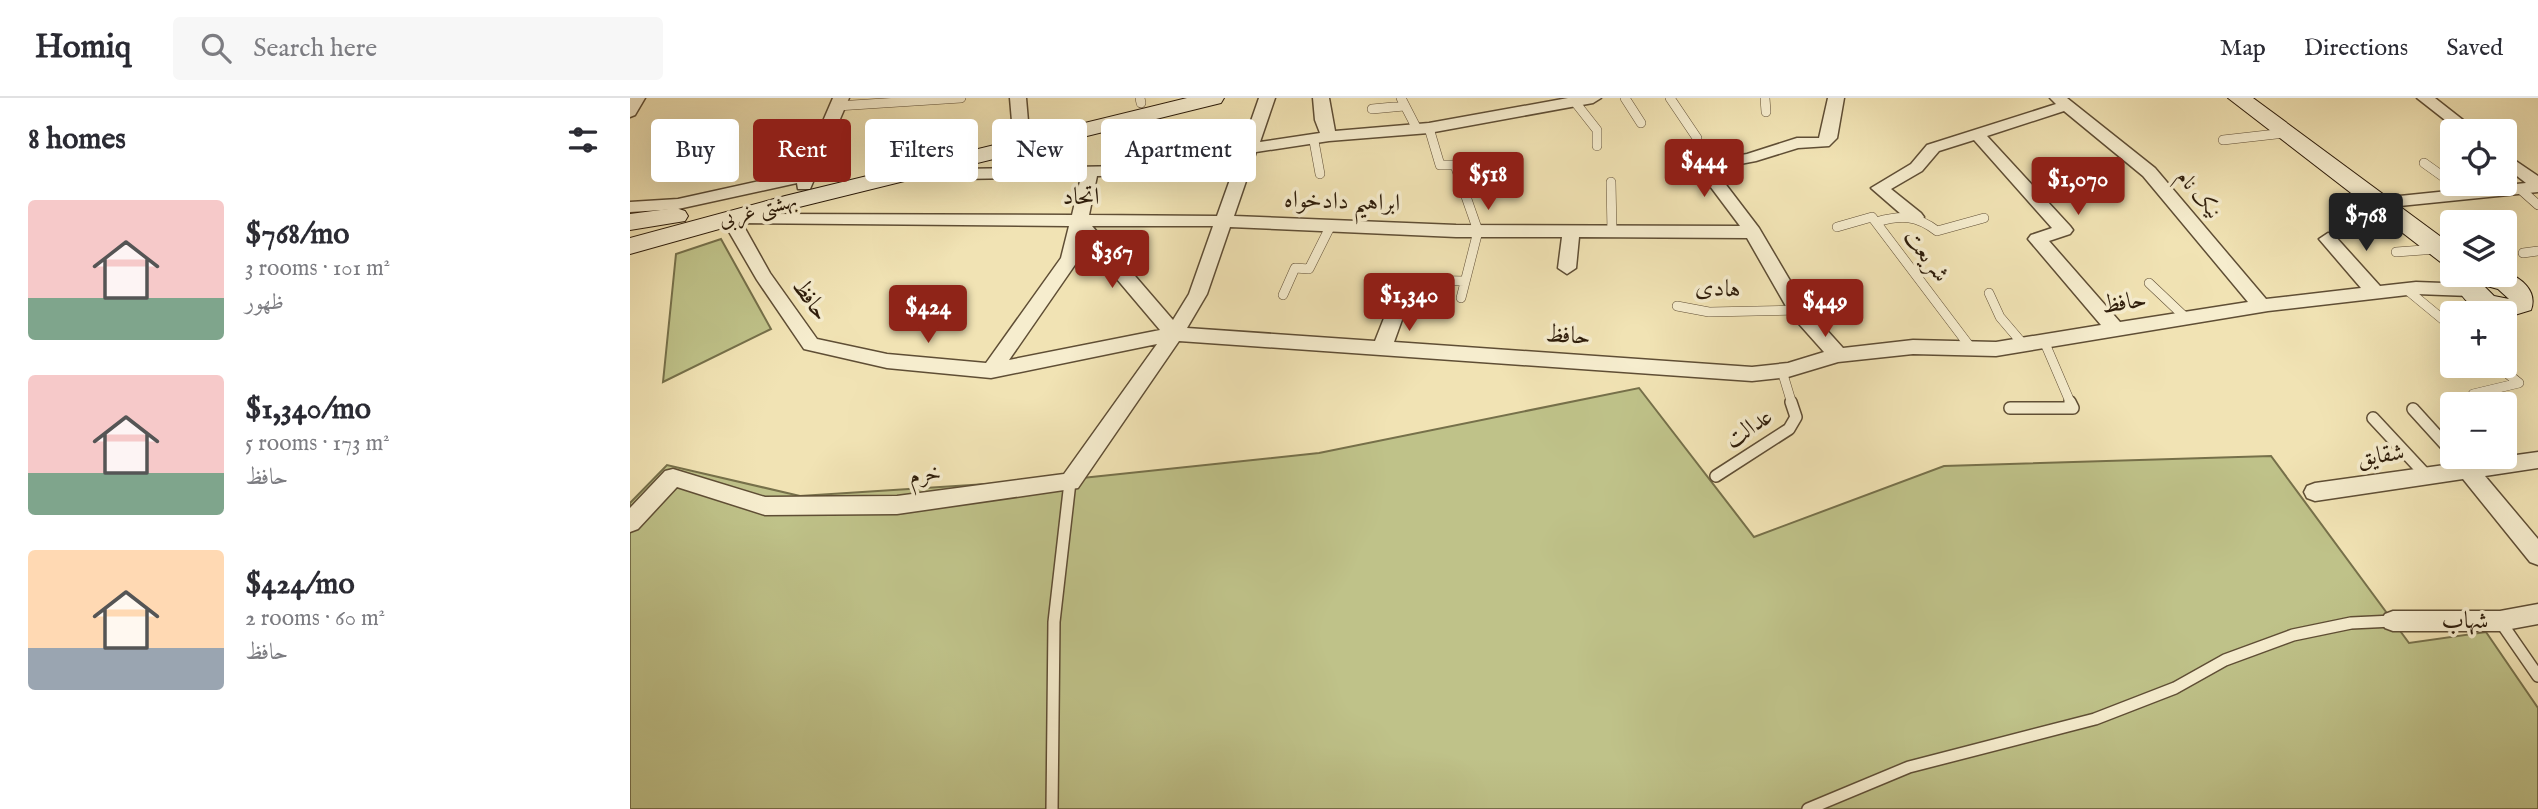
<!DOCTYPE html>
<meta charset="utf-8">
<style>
:root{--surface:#fff;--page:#f7f7f7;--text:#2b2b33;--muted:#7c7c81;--line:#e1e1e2;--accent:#8f2418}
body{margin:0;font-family:"IM FELL English",Amiri,serif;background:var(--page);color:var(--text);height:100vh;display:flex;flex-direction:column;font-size:26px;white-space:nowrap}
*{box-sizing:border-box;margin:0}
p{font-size:23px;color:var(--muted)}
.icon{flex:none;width:38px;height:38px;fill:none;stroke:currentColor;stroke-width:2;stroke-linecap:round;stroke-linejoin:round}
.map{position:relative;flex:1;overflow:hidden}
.panel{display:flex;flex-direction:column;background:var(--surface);width:630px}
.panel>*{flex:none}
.hud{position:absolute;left:21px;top:21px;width:665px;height:63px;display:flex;gap:14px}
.buttons{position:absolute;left:1810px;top:21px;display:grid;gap:14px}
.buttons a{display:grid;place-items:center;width:77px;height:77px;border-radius:7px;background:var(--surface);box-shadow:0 7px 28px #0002;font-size:35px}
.price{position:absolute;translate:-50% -60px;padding:0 16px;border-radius:7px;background:var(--accent);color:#fff;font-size:23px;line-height:46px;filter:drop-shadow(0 2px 4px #0008)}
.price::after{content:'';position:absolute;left:50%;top:42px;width:21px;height:16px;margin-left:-10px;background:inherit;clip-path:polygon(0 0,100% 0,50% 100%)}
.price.selected{background:#222;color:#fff}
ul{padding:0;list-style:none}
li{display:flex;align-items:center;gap:21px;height:175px;padding:0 28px}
li span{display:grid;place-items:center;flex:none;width:196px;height:140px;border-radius:7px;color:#555}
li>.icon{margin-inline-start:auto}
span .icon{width:84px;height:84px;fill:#fffc;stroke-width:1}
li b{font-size:30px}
h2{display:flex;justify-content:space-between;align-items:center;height:84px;padding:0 28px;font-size:30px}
.pill{padding:0 24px;border-radius:7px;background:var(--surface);box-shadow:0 7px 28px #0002;font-size:24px;line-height:63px}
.pill.selected{background:var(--accent);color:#fff}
header{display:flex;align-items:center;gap:42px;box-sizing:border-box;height:98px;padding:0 35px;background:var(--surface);border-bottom:2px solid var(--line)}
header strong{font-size:33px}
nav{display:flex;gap:38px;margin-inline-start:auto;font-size:24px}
.search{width:490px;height:63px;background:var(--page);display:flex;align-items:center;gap:18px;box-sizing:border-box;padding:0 24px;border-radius:7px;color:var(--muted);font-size:26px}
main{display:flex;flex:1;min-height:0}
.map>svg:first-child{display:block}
</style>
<header>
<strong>Homiq</strong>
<div class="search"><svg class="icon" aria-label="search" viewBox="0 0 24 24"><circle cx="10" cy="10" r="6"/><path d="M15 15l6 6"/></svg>Search here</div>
<nav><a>Map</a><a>Directions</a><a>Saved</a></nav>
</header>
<main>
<section class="panel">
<h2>8 homes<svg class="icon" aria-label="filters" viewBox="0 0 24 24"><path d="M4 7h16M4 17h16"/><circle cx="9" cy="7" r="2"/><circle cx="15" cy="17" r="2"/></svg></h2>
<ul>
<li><span style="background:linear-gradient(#f6c9c9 70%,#7fa58c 0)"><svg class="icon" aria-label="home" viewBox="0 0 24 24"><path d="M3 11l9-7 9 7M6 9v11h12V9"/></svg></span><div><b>$768/mo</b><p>3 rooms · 101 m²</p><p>ظهور</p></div></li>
<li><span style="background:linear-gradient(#f6c9c9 70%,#7fa58c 0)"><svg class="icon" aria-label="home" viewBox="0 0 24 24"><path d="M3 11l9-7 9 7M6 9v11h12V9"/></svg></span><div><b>$1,340/mo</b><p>5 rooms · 173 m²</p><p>حافظ</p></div></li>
<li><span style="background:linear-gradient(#ffd9b3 70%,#9aa5b1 0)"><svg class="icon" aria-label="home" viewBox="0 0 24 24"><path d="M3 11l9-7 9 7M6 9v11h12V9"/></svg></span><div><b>$424/mo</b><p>2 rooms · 60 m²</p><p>حافظ</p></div></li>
</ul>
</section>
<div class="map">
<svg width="1908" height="711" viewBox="0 0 1908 711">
<rect width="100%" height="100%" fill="#f1e3b4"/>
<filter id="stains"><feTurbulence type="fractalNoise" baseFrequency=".00286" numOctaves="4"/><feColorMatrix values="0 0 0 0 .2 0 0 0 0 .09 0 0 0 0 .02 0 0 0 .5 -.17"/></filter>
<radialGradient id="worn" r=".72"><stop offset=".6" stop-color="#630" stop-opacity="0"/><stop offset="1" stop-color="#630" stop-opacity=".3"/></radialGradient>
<path fill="#bfc289" stroke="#76704a" stroke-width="2" d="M91 141 141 231 33 284 46 156Z
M1009 290 1124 439 1314 368 1641 358 1779 545 1856 534 1908 610V711H0V405L37 367 170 398 452 380 689 355Z"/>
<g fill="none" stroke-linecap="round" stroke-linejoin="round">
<defs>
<path id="lane-far1" d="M510 0 511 5
M771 0 786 29
M995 0 1011 25
M1040 0 1067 40
M1135 0 1136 14
M945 4 967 32V48
M207 8 331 0
M742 11 774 8
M799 30 810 67H825L848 133 831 200
M1593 42 1655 35
M684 43 690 76
M1794 65 1822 85
M981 84 982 134
M1890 91 1908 107
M1246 124C1271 117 1286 117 1307 133L1354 120
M1207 129 1242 119 1341 250
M1766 154 1807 151
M1893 155 1908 153
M784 182 835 183
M1519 185 1556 220
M1776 191 1822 229
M1359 195 1370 219 1393 246
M653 197 665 170 679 171 700 129
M1047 208 1079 214 1168 212
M1414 243 1441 306
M1152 273 1162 306
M1843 296 1889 285 1868 268"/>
<path id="lane" d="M1380 310H1443L1440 304
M1783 311 1822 354
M1743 320 1797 378
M1086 378 1159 331 1166 319 1161 304
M1870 523 1908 578
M422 711 424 524 440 384
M1178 711 1279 669 1465 621 1545 590 1595 562 1663 537 1721 525 1763 523"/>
<path id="street" d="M0 0H15L5 17 0 19Z
M203 0H219L180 91H168L167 85 48 111 0 114V104L48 101 171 74Z
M380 0H396L399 35 397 38 391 40 383 35Z
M629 0H645L630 44 690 35 685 22 683 0H699L705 33 799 25 938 0H971L963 5 799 35 699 43 626 54 604 118 826 127 1110 128 1065 68 1067 65 1117 56 1167 40H1189L1198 0H1214L1207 40 1199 48 1168 50 1126 63 1084 71 1129 130 1175 208 1213 250 1283 242 1366 244 1471 227 1398 141 1401 137 1422 130 1344 42 1309 53 1292 73 1261 91 1291 115 1294 119 1291 123H1279L1241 90 1281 66 1297 47 1426 6 1420 0H1437L1525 70 1636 201 1731 190 1689 141 1698 135 1704 137 1750 188 1786 184 1840 186 1846 188 1849 192 1846 196 1840 198 1786 196 1638 213 1366 258 1283 256 1208 264 1158 279 1122 283 549 243 448 390 267 416 135 417 47 389 8 431 0 434V410L35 373 43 371 135 399 267 398 434 376 527 246 361 280 257 270 174 251 127 182 91 120 94 116 442 117 451 79 271 82 263 77 271 72 606 66ZM1434 13 1513 78 1618 204 1490 224 1419 143 1440 136 1443 132 1440 128 1357 38ZM602 76 587 118 459 117 467 78ZM112 125 439 128 431 160 356 265 257 256 187 241 140 175ZM462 128H583L559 196 543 222ZM600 129 826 139H932L928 170 937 176 946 170 949 139 1117 140 1161 217 1194 254 1158 265 1122 269 764 244 778 205 776 201H762L760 205 745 243 557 230 577 196ZM453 141 530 232 379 262 449 161Z
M1787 0H1805L1847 33H1829Z
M1874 55 1908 78V94L1750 110 1742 105 1750 100 1896 85 1874 68Z
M1908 354V370L1855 378 1908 441V467L1900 464 1833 381 1685 403 1677 400 1674 394 1677 388 1685 385Z
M1908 506V526L1870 533H1763L1755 530 1751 523 1755 516 1763 513H1870Z"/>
<path id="secondary" d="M557 0H594L591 5 161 111 0 156V140L155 98Z
M1598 0H1623L1822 147V168L1813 166Z
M46 110 55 113 58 118 55 123 0 132V116Z
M1874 174C1891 179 1908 193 1901 212L1878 219H1874V215C1850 215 1838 210 1826 188L1834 177H1874ZM1853 187 1868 191 1879 201 1864 198Z"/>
</defs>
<use href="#lane-far1" stroke="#5f4e35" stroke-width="10"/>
<use href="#lane" stroke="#5f4e35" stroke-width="14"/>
<use href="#street" stroke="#5f4e35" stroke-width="3"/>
<use href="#secondary" stroke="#2e1d0b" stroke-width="2"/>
<use href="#lane-far1" stroke="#f6edce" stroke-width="9"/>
<use href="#lane" stroke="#f6edce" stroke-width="11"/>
<use href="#street" fill="#f6edce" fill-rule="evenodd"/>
<use href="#secondary" fill="#f6edce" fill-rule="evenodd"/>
</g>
<g text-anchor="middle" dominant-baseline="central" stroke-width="7" stroke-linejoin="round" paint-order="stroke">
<g font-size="21" fill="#2e1d0b" stroke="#f6edce">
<text transform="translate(1568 97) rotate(50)">نیک نام</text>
<text transform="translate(128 113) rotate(-15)">بهشتی غربی</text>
</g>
<g font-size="24" fill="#2e1d0b" stroke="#f6edce">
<text x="451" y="99">اتحاد</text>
<text transform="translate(712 104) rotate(2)">ابراهیم دادخواه</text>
<text transform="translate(1296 158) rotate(53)">شریعت</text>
<text transform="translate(1088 191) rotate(4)">هادی</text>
<text transform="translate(180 202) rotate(54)">حافظ</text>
<text transform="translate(1494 205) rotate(-9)">حافظ</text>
<text transform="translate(938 238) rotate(4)">حافظ</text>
<text transform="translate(1119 331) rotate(-34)">عدالت</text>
<text transform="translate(1751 358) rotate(-8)">شقایق</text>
<text transform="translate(295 377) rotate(-8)">خرم</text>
<text x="1835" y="523">شهاب</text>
</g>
</g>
<rect width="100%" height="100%" filter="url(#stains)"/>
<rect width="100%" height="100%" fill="url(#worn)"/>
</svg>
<div class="buttons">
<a><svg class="icon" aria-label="locate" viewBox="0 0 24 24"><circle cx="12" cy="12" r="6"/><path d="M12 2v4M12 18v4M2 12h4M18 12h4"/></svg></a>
<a><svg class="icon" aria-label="layers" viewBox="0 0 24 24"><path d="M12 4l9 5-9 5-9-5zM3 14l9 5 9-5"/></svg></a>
<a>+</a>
<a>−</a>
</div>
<b class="price" style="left:1074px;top:101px">$444</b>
<b class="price" style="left:858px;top:114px">$518</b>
<b class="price" style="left:1448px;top:119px">$1,070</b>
<b class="price selected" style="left:1736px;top:155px">$768</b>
<b class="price" style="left:482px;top:192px">$367</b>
<b class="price" style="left:779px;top:235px">$1,340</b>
<b class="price" style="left:1195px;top:241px">$449</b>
<b class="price" style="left:298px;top:247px">$424</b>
<div class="hud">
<a class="pill">Buy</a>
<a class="pill selected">Rent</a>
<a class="pill">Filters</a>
<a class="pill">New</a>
<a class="pill">Apartment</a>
</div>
</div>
</main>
